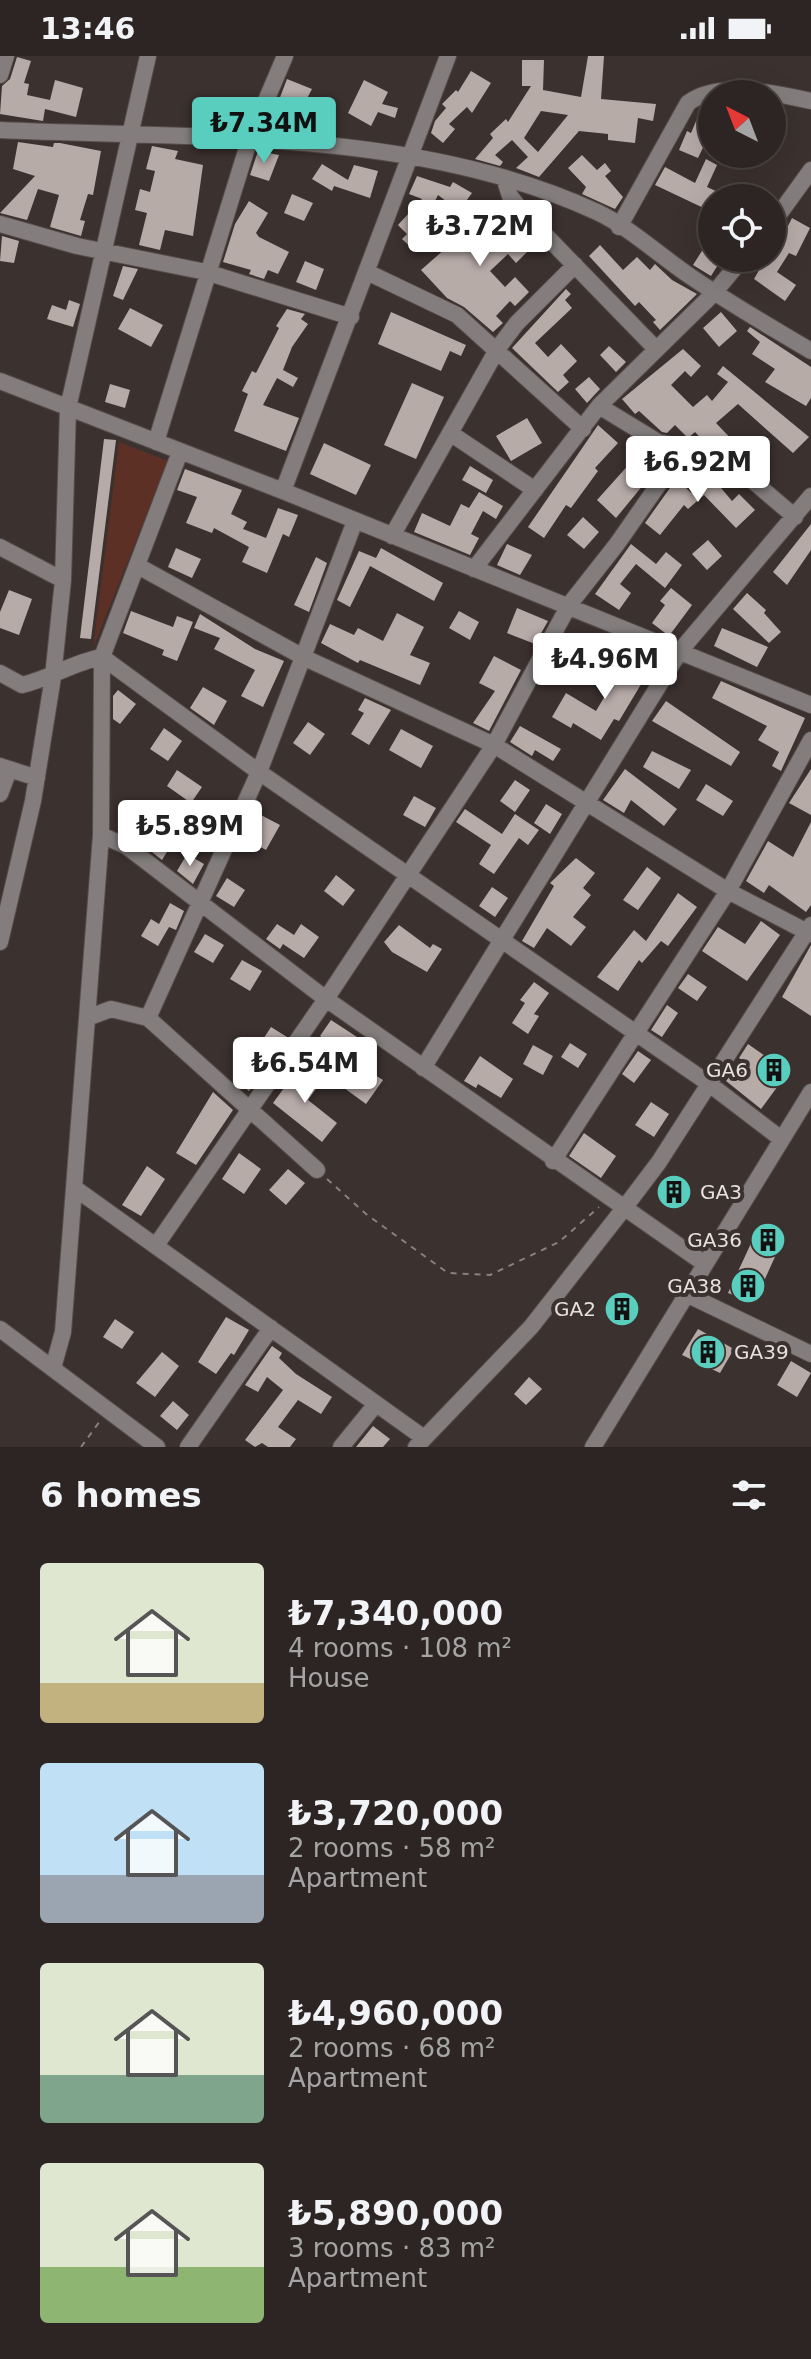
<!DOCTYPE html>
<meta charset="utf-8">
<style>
:root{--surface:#2c2523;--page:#383130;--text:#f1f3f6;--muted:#a6a5a6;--line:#484241;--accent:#59cebe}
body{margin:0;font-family:"DejaVu Sans",sans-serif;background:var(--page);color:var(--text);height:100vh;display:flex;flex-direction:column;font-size:30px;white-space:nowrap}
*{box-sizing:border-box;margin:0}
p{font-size:26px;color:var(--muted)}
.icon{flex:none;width:44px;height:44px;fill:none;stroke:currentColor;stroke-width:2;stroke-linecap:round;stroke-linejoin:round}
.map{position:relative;height:1391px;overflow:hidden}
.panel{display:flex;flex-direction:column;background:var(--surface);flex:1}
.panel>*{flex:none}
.needle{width:52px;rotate:318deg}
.buttons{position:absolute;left:698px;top:24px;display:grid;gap:16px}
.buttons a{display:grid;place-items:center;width:88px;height:88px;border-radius:50%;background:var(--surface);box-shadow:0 8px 32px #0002,0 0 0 2px var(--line);font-size:40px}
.price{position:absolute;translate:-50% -68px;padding:0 18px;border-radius:8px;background:#fff;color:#222;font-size:26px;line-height:52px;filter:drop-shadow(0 2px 4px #0008)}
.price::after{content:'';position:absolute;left:50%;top:48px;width:24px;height:18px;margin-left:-12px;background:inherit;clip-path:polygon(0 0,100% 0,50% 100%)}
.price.on{background:var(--accent);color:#111}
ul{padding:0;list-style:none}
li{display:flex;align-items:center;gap:24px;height:200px;padding:0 40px}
li span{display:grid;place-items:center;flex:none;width:224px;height:160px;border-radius:8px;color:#555}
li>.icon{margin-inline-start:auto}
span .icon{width:96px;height:96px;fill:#fffc;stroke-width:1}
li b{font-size:34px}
h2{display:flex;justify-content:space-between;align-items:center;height:96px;padding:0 40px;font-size:34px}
.status{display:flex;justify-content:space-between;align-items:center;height:56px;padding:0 40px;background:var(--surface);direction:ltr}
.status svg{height:22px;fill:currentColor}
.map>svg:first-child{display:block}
</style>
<div class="status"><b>13:46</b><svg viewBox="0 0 49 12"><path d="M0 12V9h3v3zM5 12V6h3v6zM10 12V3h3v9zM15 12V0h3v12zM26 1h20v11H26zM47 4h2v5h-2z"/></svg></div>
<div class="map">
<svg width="811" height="1391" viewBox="0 0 811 1391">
<rect width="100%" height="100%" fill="#3b312f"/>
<path fill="#5d3026" d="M119 386 168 405 93 592Z"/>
<path fill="#b7aba8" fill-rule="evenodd" d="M588 0H604L601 43 656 48 653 65 638 62 635 87 608 84V78L579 75 539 121 516 112 528 101 512 84 495 99 503 106 500 110 475 103 493 82 490 78 506 63 508 66 531 30H522V4H544L543 34 581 41ZM541 55 568 59 538 96 524 82Z
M17 1 31 5 24 27 29 28 27 39 50 44 55 24 83 32 76 61 45 53 43 65 0 58 2 30 10 23Z
M471 15 491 27 472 57 467 51 449 68 455 73 443 87 431 77 435 65 446 52 442 48 456 34 458 36Z
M287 23 312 33 302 52 326 63 319 78 295 66 293 72 271 65Z
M364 24 388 36 382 48 398 52 395 62 378 56 371 70 348 57Z
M700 56 712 61V80L709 79 698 102 679 94 687 75 691 77Z
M18 86 53 91 54 87H60L101 95 93 139 88 138 80 164 85 165 81 180 50 171 59 139 38 133 27 164 0 157 35 120 13 113Z
M152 90 178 95 175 103 203 109 193 180 165 174 160 194 139 189 147 157 135 154 140 133 150 136 155 115 146 113Z
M258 95 279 99 269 125 250 119Z
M582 99 597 114 605 107 611 115 605 120 623 141 615 153 582 138 586 131 568 112Z
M706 103 717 109 707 131 718 136 712 142V156L655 129 665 111 695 127Z
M322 108 348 124 354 109 378 115 370 142 334 130 332 135 312 123Z
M417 120 450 131 453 126 472 137 459 155 438 139 429 157 441 168 415 195 402 183 407 178 398 169 422 143 409 138Z
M292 138 313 147 304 165 284 157Z
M249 145 268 157 256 177 259 181 289 196 278 218 268 214 264 223 249 218 251 214 223 206 235 168Z
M496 148 513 166 507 171 528 195 516 207 508 198 490 215 505 231 515 221 529 236 515 250 510 245 496 260 503 267 493 276 464 251 447 242 421 214Z
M792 162 810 172 796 200 789 197 777 216 796 229 785 245 754 223 766 202H772V189L777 192Z
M712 179V202L721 204 711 220 693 209Z
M2 180 19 185 14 207 0 205Z
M600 189 623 214 637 201 650 214 655 208 672 224 697 238 660 274 653 266 656 264 639 246 635 250 589 200Z
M305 205 324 213 316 234 296 226Z
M123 210 138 213 123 244 113 240Z
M566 233 571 238 565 244 572 252 535 287 548 301 561 288 577 305 563 319 569 326 558 336 512 292Z
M69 244 80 248 73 271 47 263 52 249 66 254Z
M130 252 163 269 151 291 118 273Z
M287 253 305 258 301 263 308 268 292 291 283 314 298 322 293 331 277 322 263 349 299 362 286 395 234 375 248 338 242 335 252 315 256 317 279 272 276 270Z
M391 256 466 289 461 300 450 295 441 315 378 288Z
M721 256 737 275 719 291 703 272Z
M750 271 811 311V342L806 350 765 326 775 313 752 298 760 286 747 275Z
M609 290 626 306 616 316 600 299Z
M683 293 701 310 691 321 685 315 671 329 693 351 707 339 712 345 728 326 717 318 723 310 809 381 793 397 738 348 716 367 738 390 730 398 708 390 695 376 688 382 675 369 667 377 662 376 639 355 635 358 622 343Z
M589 321 600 333 587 347 575 333Z
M412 327 444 341 416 403 384 389Z
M110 328 130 334 125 352 105 346Z
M527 362 542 387 511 405 496 380Z
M598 369 618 387 595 412 598 415 571 452 566 449 544 482 528 471Z
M104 383 116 384 91 583 80 582Z
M324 387 371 409 356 439 310 418Z
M632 405 649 422 616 462 597 444Z
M470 410 493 424 486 437 462 424Z
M185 413 242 434 231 458 247 466 243 473 266 482 278 452 298 459 289 481 283 478 267 517 242 506 249 491 214 472 212 477 186 467 197 441 177 434Z
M711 420 732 445 739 438 755 454 736 472 704 439 688 453 684 449 660 479 645 467 677 422 691 437Z
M479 436 503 450 496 463 483 455 471 478 479 482 470 499 414 476 422 457 450 470 461 448 469 452Z
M583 461 599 476 584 493 567 479Z
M811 468V494L787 529 773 516Z
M708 484 722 500 707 514 692 498Z
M507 488 532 499 520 519 497 509Z
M631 488 656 508 666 496 682 509 665 532 636 508 620 528 631 537 619 554 595 538Z
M176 492 201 503 192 522 168 511Z
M381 492 443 527 434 545 370 510 350 551 337 544 359 495 376 502Z
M316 501 327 507 309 556 294 549Z
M671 532 692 549 669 580 652 567 665 549 660 545Z
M9 534 32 543 19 579 0 572V556Z
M747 537 766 554 764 557 781 576 769 587 733 553Z
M517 552 548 565 535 588 507 577Z
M131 555 173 571 177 560 193 566 177 605 162 599 164 594 123 577Z
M459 555 479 566 470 584 449 572Z
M397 557 424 571 410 599 430 607 420 629 360 604 358 607 321 587 330 568 354 579 358 572 383 585Z
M200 558 255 593 284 605 263 651 241 640 255 614 214 593 220 582 194 572Z
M722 572 768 591 757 611 714 590Z
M630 598 652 610 619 665 614 663 601 684 573 667 571 672 552 661 566 637 596 655Z
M494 600 521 614 489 675 473 667 495 635 479 627Z
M721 625 805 662 781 715 772 710 779 696 758 684 767 670 712 642Z
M203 631 227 645 214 669 190 652Z
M118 634 136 648 120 668 113 663V640Z
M365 642 391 654 369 689 351 678 364 657 358 654Z
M666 645 740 696 731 710 652 665Z
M308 666 325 678 310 699 293 687Z
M520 670 561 693 553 705 535 694 532 700 510 686Z
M164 672 182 685 168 705 150 693Z
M401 673 433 690 421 712 389 694Z
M652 695 691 714 679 733 643 711Z
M625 713 677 753 664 770 631 744 624 757 603 744Z
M811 713V759L789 747Z
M177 714 202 731 191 747 167 730Z
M515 724 530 734 515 756 500 745Z
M706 728 733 745 723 760 696 744Z
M414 740 436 752 425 771 403 759Z
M546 748 562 758 550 778 534 767Z
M465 753 502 778 515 758 539 774 528 789 519 782 494 818 479 808 491 789 456 766Z
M259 758 280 769 266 794 246 783Z
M811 766V849L806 856 769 829 764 837 746 825 768 785 793 801Z
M152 773 173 786 162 804 143 789Z
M187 798 204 808 193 828 177 815Z
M576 802 595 817 583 832 591 839 573 861 586 871 571 890 547 872 534 892 522 885 554 830 550 827Z
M647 811 661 822 638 854 623 844Z
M336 819 355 834 343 850 324 835Z
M227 822 245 834 234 851 216 840Z
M492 831 508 842 495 861 479 850Z
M678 837 697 851 668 890 661 885 642 907 639 904 618 935 597 921 634 874 646 885Z
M170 847 184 855 176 874 169 871 158 890 141 880 151 863 159 868Z
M761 865 780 879 747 925 702 895 718 871 745 888Z
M277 868 294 879 301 868 319 881 304 902 283 888 280 893 266 883Z
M399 869 430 892 433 888 442 893 427 916 392 896 384 886Z
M205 878 224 889 213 907 194 896Z
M811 889V960L782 941Z
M242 904 262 915 250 935 230 923Z
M688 918 707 931 697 945 678 932Z
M534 926 549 937 534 958 539 960 528 978 512 967 525 947 520 944Z
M667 949 678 957 662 981 651 974Z
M331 964 357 981 346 998 320 980Z
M271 971 287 981 249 1035 236 1025Z
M570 987 587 998 578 1012 561 1001Z
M748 988 768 1002 771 997 791 1012 761 1053 726 1025 742 1004 739 1002Z
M533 989 553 1000 543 1019 523 1008Z
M638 995 651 1004 634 1027 622 1018Z
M338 996 383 1024 366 1048 325 1018Z
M480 1000 513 1023 501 1042 478 1028 476 1032 464 1025Z
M300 1010 321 1026 308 1044 337 1067 322 1086 273 1047Z
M213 1036 233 1054 196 1109 176 1097Z
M651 1046 669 1058 654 1081 635 1069Z
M584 1077 616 1100 601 1122 569 1100Z
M239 1097 261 1113 244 1138 222 1123Z
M147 1110 165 1123 141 1160 122 1149Z
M288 1113 305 1127 286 1149 269 1134Z
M670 1121 690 1133 678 1152 658 1139Z
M760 1168 784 1181 754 1247 728 1237Z
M619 1237 638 1249 625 1269 606 1256Z
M226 1261 249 1274 234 1299 231 1297 216 1318 198 1306Z
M115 1263 134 1276 122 1293 103 1281Z
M698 1273 734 1293 720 1317 682 1299Z
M272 1290 282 1297 279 1302 296 1318 332 1341 321 1358 298 1344 278 1371 296 1383 290 1391H268L262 1387 255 1391 245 1384 283 1334 267 1321 258 1336 245 1329Z
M162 1296 179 1310 155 1341 136 1327Z
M791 1305 811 1317 797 1341 777 1329Z
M529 1321 542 1333 526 1349 514 1338Z
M173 1345 189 1359 177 1374 160 1360Z
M373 1370 390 1383 383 1391H356Z"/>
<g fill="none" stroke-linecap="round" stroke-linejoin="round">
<defs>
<path id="minor" d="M0 19 6 0
M0 74C195 83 416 72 597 156 629 171 659 199 687 218 727 246 769 270 811 295
M505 125 510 140 520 153 656 293
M0 168 77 190 206 216 351 261
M772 168 811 114
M619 171 688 47C719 24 775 37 811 45
M367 216 457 259 583 373
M0 325 283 435 811 649
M599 350 658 386 684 392 740 414 795 461
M450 377 535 434
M156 386 250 82 285 0
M283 435 448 0
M392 480 498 292 517 267 575 209
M0 491 63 524
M138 510 305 602 494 689 728 835 811 878
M474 513 599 350 714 237 743 202
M0 617 22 629C51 622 74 606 102 601L259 716 708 1027 780 1082
M0 710 37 722
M0 738 9 714
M101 779 126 790 326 943 705 1208
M0 886 33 745 53 621 63 524 68 352 148 0
M87 962 111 953 148 962 317 1114
M148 962 259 716 355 465
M423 1012 680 595 811 440
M553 1105 728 835 811 684
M76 1133 424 1382
M157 1188 326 943 494 689 569 549 617 488 684 392
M686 1238 811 1298
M0 1273 157 1391
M53 1312 63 1276 101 779 102 601 180 396
M188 1391 271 1272
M341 1391 376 1348
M416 1391 531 1271 625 1151 659 1106 811 869
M593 1391 811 1036"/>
</defs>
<use href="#minor" stroke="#564d4b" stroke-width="18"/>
<path stroke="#89817f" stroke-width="2" stroke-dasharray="6 6" stroke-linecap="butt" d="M327 1123 366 1158 448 1217 490 1219 559 1186 599 1151
M81 1391 100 1365"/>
<use href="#minor" stroke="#837e7d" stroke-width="16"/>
</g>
<defs>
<symbol id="building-disc" viewBox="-11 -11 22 22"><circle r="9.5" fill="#59cebe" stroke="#3b312f"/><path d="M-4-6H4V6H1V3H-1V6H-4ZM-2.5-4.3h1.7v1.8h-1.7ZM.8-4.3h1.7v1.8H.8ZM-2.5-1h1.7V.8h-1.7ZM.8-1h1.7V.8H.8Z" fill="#111"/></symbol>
</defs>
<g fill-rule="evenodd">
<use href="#building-disc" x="754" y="994" width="40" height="40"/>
<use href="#building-disc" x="654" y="1116" width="40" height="40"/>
<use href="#building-disc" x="748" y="1164" width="40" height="40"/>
<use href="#building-disc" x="728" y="1210" width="40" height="40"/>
<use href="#building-disc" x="602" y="1233" width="40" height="40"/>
<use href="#building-disc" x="688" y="1276" width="40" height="40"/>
</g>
<g text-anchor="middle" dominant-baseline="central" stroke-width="8" stroke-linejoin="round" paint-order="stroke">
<g font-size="20" fill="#e6e0df" stroke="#3b312f" text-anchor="end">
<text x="748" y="1014">GA6</text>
<text x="700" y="1136" text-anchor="start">GA3</text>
<text x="742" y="1184">GA36</text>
<text x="722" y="1230">GA38</text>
<text x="596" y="1253">GA2</text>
<text x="734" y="1296" text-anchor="start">GA39</text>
</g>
</g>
</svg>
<div class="buttons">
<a><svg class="needle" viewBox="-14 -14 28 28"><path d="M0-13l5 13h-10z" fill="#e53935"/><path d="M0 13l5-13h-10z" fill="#a6a5a6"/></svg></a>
<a><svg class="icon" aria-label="locate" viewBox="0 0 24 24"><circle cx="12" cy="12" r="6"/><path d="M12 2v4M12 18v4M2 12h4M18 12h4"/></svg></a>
</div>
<b class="price on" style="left:264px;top:109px">₺7.34M</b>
<b class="price" style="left:480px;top:212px">₺3.72M</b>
<b class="price" style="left:698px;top:448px">₺6.92M</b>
<b class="price" style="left:605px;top:645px">₺4.96M</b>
<b class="price" style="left:190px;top:812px">₺5.89M</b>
<b class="price" style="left:305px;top:1049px">₺6.54M</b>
</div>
<section class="panel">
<h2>6 homes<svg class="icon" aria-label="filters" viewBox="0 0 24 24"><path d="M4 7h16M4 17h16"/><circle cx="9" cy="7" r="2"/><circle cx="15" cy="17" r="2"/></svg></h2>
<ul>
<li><span style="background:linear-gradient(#dfe7d0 75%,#c2b280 0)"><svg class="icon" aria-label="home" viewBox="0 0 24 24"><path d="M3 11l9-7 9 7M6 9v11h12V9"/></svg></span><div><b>₺7,340,000</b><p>4 rooms · 108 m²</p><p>House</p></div></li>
<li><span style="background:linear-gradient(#bfe0f5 70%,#9aa5b1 0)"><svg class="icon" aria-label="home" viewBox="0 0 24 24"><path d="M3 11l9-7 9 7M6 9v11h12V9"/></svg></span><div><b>₺3,720,000</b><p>2 rooms · 58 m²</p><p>Apartment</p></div></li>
<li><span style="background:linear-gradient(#dfe7d0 70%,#7fa58c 0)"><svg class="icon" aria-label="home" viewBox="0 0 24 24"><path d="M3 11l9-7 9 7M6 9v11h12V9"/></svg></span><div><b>₺4,960,000</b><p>2 rooms · 68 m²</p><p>Apartment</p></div></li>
<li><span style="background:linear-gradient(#dfe7d0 65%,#8fb573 0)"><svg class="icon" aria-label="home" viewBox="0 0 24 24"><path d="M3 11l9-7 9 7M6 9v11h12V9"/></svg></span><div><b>₺5,890,000</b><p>3 rooms · 83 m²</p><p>Apartment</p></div></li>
</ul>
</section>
